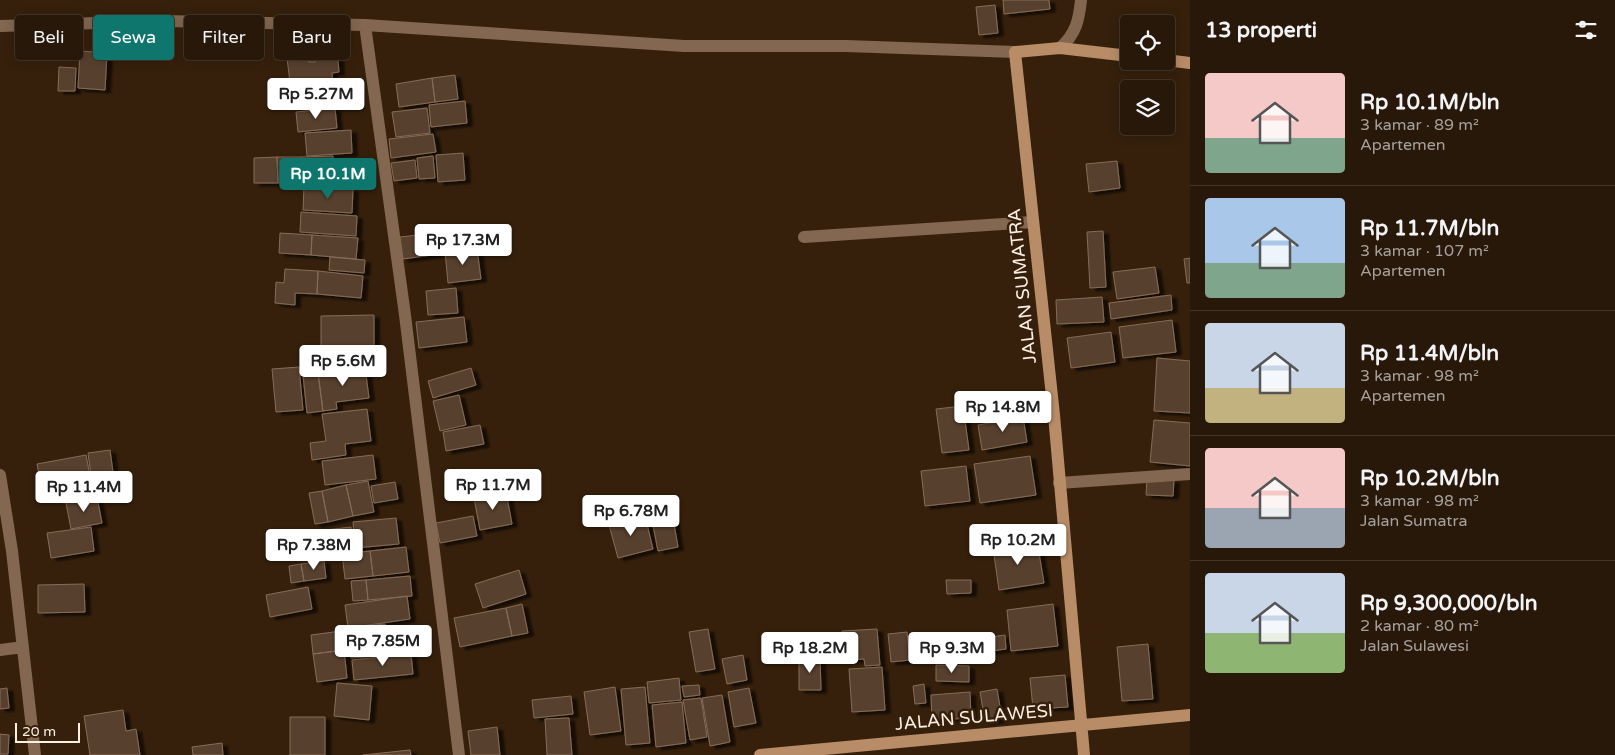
<!DOCTYPE html>
<html lang="id">
<meta charset="utf-8">
<style>
:root{--surface:#281809;--page:#302112;--text:#f1f3f6;--muted:#a5a09c;--line:#44372a;--accent:#0f766e}
body{margin:0;font-family:"Varela Round",sans-serif;background:var(--page);color:var(--text);height:100vh;display:flex;flex-direction:column;font-size:19px;white-space:nowrap}
*{box-sizing:border-box;margin:0}
p{font-size:16px;color:var(--muted)}
.icon{flex:none;width:28px;height:28px;fill:none;stroke:currentColor;stroke-width:2;stroke-linecap:round;stroke-linejoin:round}
.map{position:relative;flex:1;overflow:hidden}
.details{display:flex;flex-direction:column;background:var(--surface);width:425px}
.details>*{flex:none}
.hud{position:absolute;left:15px;top:15px;width:475px;height:45px;display:flex;gap:10px}
.buttons{position:absolute;left:1120px;top:15px;display:grid;gap:10px}
.buttons a{display:grid;place-items:center;width:55px;height:55px;border-radius:5px;background:var(--surface);box-shadow:0 2px 12px #0003,0 0 0 1px var(--line);font-size:25px}
.scale{position:absolute;left:15px;bottom:12px;width:65px;box-sizing:border-box;padding-left:5px;border:2px solid #feefe3;border-top:0;font-size:14px;line-height:18px;white-space:nowrap;color:#feefe3;-webkit-text-stroke:4px #36200c;paint-order:stroke}
.price{position:absolute;translate:-50% -42px;padding:0 11px;border-radius:5px;background:#fff;color:#222;font-size:16px;line-height:32px;filter:drop-shadow(0 1px 2px #0008)}
.price::after{content:'';position:absolute;left:50%;top:30px;width:15px;height:11px;margin-left:-8px;background:inherit;clip-path:polygon(0 0,100% 0,50% 100%)}
.price.active{background:var(--accent);color:#fff}
ul{padding:0;list-style:none}
li{display:flex;align-items:center;gap:15px;height:125px;padding:0 15px}
li+li{border-top:1px solid var(--line)}
li span{display:grid;place-items:center;flex:none;width:140px;height:100px;border-radius:5px;color:#555}
li>.icon{margin-inline-start:auto}
span .icon{width:60px;height:60px;fill:#fffc;stroke-width:1}
li b{font-size:21px}
h2{display:flex;justify-content:space-between;align-items:center;height:60px;padding:0 15px;font-size:21px}
.chip{padding:0 18px;border-radius:5px;background:var(--surface);box-shadow:0 2px 12px #0003,0 0 0 1px var(--line);font-size:18px;line-height:45px}
.chip.active{background:var(--accent);color:#fff}
main{display:flex;flex:1;min-height:0}
.map>svg:first-child{display:block}
</style>
<main>
<div class="map">
<svg width="1190" height="755" viewBox="0 0 1190 755">
<defs>
<filter id="shadow"><feDropShadow dx="5.5" dy="3" stdDeviation="1" flood-color="#0009"/></filter>
</defs>
<rect width="100%" height="100%" fill="#36200c"/>
<path fill="#59412d" stroke="#866c57" filter="url(#shadow)" d="M1003 0H1049L1050 9 1004 14Z
M995 5 998 33 979 35 976 7Z
M307 47 309 62H315L314 52 337 49 339 72 332 73 333 86 291 90 286 50Z
M80 51 107 53 105 90 78 88Z
M59 67 76 68 75 91H58Z
M455 75 458 99 435 102 432 78Z
M432 78 435 102 399 107 396 84Z
M357 90 358 106 330 107 329 91Z
M329 91 330 107 295 108 294 92Z
M465 101 467 123 431 127 429 105Z
M335 108 337 128 298 132 296 112Z
M427 108 430 133 396 137 392 112Z
M351 130 352 153 307 156 305 133Z
M433 134 436 152 391 158 389 139Z
M463 153 465 180 438 182 436 155Z
M333 156 334 181 302 182 301 157Z
M433 156 435 178 419 179 417 158Z
M277 157H301L302 182 278 183Z
M277 157 278 183H254V158Z
M415 160 417 178 394 181 391 163Z
M1117 161 1120 188 1089 192 1086 164Z
M304 186 353 189 352 213 303 210Z
M301 212 357 216 356 236 300 232Z
M1103 231 1106 287 1090 288 1087 232Z
M280 233 312 235 311 255 279 253Z
M436 233 439 254 403 259 400 237Z
M312 235 358 238 356 259 311 255Z
M477 249 481 279 448 283 445 252Z
M330 257 365 260 364 273 329 270Z
M1190 258V283H1187L1184 259Z
M1155 267 1159 293 1117 299 1113 272Z
M285 269 318 271 317 294 295 293V305L275 303 276 282 284 283Z
M318 271 363 276 361 298 317 294Z
M456 288 458 313 428 315 426 291Z
M1171 295 1172 310 1111 319 1109 303Z
M1102 297 1104 322 1057 324 1056 300Z
M374 315V351L321 352V316Z
M464 317 467 342 419 348 416 322Z
M1172 320 1176 352 1123 358 1119 327Z
M1111 332 1115 362 1071 368 1067 338Z
M1157 358 1190 361V413L1154 411Z
M299 367 303 410 276 412 272 369Z
M365 367 369 398 336 402 337 409 323 411 318 373Z
M471 368 476 385 433 398 428 381Z
M318 373 323 411 307 413 303 375Z
M459 395 466 425 440 431 433 401Z
M963 406 969 450 942 453 936 409Z
M367 409 371 441 345 444 346 455 312 460 310 443 326 441 322 414Z
M1023 417 1027 442 982 450 978 425Z
M1154 420 1190 423V466L1150 462Z
M480 425 484 444 446 451 443 432Z
M110 450 115 487 93 490 88 453Z
M86 455 92 487 43 496 37 464Z
M373 455 376 479 325 485 322 461Z
M1030 456 1036 495 980 503 974 464Z
M966 466 970 501 925 506 921 471Z
M1147 479 1174 480 1173 496 1146 495Z
M368 481 374 512 353 516 346 485Z
M395 482 398 499 374 503 371 486Z
M346 485 353 516 328 522 322 491Z
M322 491 328 522 315 524 309 493Z
M506 492 512 524 480 530 474 498Z
M97 497 102 523 71 529 66 503Z
M670 501 678 547 658 551 649 505Z
M473 516 477 536 440 543 436 523Z
M645 516 653 549 618 558 609 525Z
M396 518 399 544 355 548 353 522Z
M91 527 94 551 51 558 47 533Z
M351 527 353 550 320 553 317 531Z
M1037 541 1044 583 999 590 993 548Z
M406 547 409 572 373 576 370 551Z
M370 551 373 576 345 579 342 554Z
M324 561 326 578 304 581 301 564Z
M301 564 304 581 291 583 289 566Z
M519 570 526 594 483 608 475 584Z
M410 576 412 596 368 600 366 580Z
M366 580 368 600 353 601 351 581Z
M946 580H971V593L947 594Z
M84 584 85 612 38 613V585Z
M308 587 312 609 270 617 266 595Z
M407 596 410 619 348 628 345 605Z
M522 604 528 633 512 636 506 608Z
M1053 604 1058 646 1011 651 1007 610Z
M506 608 512 636 460 647 454 618Z
M385 624 388 655 351 658 347 628Z
M708 629 715 669 696 672 689 632Z
M877 629 880 665 865 666 864 659 844 660 842 631Z
M341 631 344 650 313 654 311 635Z
M907 632 910 660 891 662 888 634Z
M1005 635 1006 649 985 652 983 638Z
M1148 644 1153 699 1122 701 1117 647Z
M344 650 347 678 317 682 313 654Z
M411 654 413 674 354 680 352 660Z
M743 655 747 680 727 684 722 659Z
M799 658H820L821 690H799Z
M936 665 969 666V682L936 681Z
M882 667 885 710 852 712 849 669Z
M1065 675 1068 707 1033 709 1030 678Z
M679 678 681 700 649 703 647 682Z
M337 683 372 686 369 720 334 716Z
M924 684 926 703 915 704 913 686Z
M699 685 700 695 684 697 682 686Z
M615 687 621 731 590 735 584 692Z
M645 687 650 743 626 745 621 689Z
M7 688 9 708 0 709V689Z
M749 688 756 723 734 727 728 692Z
M997 689 1002 719 985 722 980 692Z
M970 692 971 718 932 720 931 695Z
M722 695 730 742 710 746 702 698Z
M571 696 573 714 534 718 532 700Z
M701 698 707 737 690 740 683 700Z
M682 702 686 743 656 747 652 705Z
M123 710 126 731 136 729 140 755H90L84 716Z
M290 717H325V755H290Z
M569 718 572 755H547L545 719Z
M497 727 500 755H471L468 731Z
M0 734 9 735 8 754H0Z
M222 743 223 755H193L192 747Z
M410 750 411 755H363Z"/>
<g fill="none" stroke-linecap="round" stroke-linejoin="round">
<path stroke="#836750" stroke-width="12" d="M365 25 405 315 459 755
M0 26 162 21 365 25 684 46H846L1015 52
M1060 48C1076 34 1079 20 1081 0
M804 237 1033 222
M0 475 12 551 35 755
M1059 483 1190 474
M0 650 23 647"/>
<path stroke="#b88c67" stroke-width="12" d="M1166 60 1190 63
M760 755 1190 715
M1084 755 1054 415 1015 52 1060 48 1129 56"/>
</g>
<g text-anchor="middle" dominant-baseline="central" stroke-width="5" stroke-linejoin="round" paint-order="stroke">
<g font-size="18" fill="#feefe3" stroke="#36200c">
<text transform="translate(1022 286) rotate(-96)">JALAN SUMATRA</text>
<text transform="translate(974 717) rotate(-5)">JALAN SULAWESI</text>
</g>
</g>
</svg>
<div class="buttons">
<a><svg class="icon" aria-label="locate" viewBox="0 0 24 24"><circle cx="12" cy="12" r="6"/><path d="M12 2v4M12 18v4M2 12h4M18 12h4"/></svg></a>
<a><svg class="icon" aria-label="layers" viewBox="0 0 24 24"><path d="M12 4l9 5-9 5-9-5zM3 14l9 5 9-5"/></svg></a>
</div>
<div class="scale">20 m</div>
<b class="price" style="left:316px;top:120px">Rp 5.27M</b>
<b class="price active" style="left:328px;top:200px">Rp 10.1M</b>
<b class="price" style="left:463px;top:266px">Rp 17.3M</b>
<b class="price" style="left:343px;top:387px">Rp 5.6M</b>
<b class="price" style="left:1003px;top:433px">Rp 14.8M</b>
<b class="price" style="left:493px;top:511px">Rp 11.7M</b>
<b class="price" style="left:84px;top:513px">Rp 11.4M</b>
<b class="price" style="left:631px;top:537px">Rp 6.78M</b>
<b class="price" style="left:1018px;top:566px">Rp 10.2M</b>
<b class="price" style="left:314px;top:571px">Rp 7.38M</b>
<b class="price" style="left:383px;top:667px">Rp 7.85M</b>
<b class="price" style="left:810px;top:674px">Rp 18.2M</b>
<b class="price" style="left:952px;top:674px">Rp 9.3M</b>
<div class="hud">
<a class="chip">Beli</a>
<a class="chip active">Sewa</a>
<a class="chip">Filter</a>
<a class="chip">Baru</a>
</div>
</div>
<section class="details">
<h2>13 properti<svg class="icon" aria-label="filters" viewBox="0 0 24 24"><path d="M4 7h16M4 17h16"/><circle cx="9" cy="7" r="2"/><circle cx="15" cy="17" r="2"/></svg></h2>
<ul>
<li><span style="background:linear-gradient(#f6c9c9 65%,#7fa58c 0)"><svg class="icon" aria-label="home" viewBox="0 0 24 24"><path d="M3 11l9-7 9 7M6 9v11h12V9"/></svg></span><div><b>Rp 10.1M/bln</b><p>3 kamar · 89 m²</p><p>Apartemen</p></div></li>
<li><span style="background:linear-gradient(#a9c7e8 65%,#7fa58c 0)"><svg class="icon" aria-label="home" viewBox="0 0 24 24"><path d="M3 11l9-7 9 7M6 9v11h12V9"/></svg></span><div><b>Rp 11.7M/bln</b><p>3 kamar · 107 m²</p><p>Apartemen</p></div></li>
<li><span style="background:linear-gradient(#c9d6e8 65%,#c2b280 0)"><svg class="icon" aria-label="home" viewBox="0 0 24 24"><path d="M3 11l9-7 9 7M6 9v11h12V9"/></svg></span><div><b>Rp 11.4M/bln</b><p>3 kamar · 98 m²</p><p>Apartemen</p></div></li>
<li><span style="background:linear-gradient(#f6c9c9 60%,#9aa5b1 0)"><svg class="icon" aria-label="home" viewBox="0 0 24 24"><path d="M3 11l9-7 9 7M6 9v11h12V9"/></svg></span><div><b>Rp 10.2M/bln</b><p>3 kamar · 98 m²</p><p>Jalan Sumatra</p></div></li>
<li><span style="background:linear-gradient(#c9d6e8 60%,#8fb573 0)"><svg class="icon" aria-label="home" viewBox="0 0 24 24"><path d="M3 11l9-7 9 7M6 9v11h12V9"/></svg></span><div><b>Rp 9,300,000/bln</b><p>2 kamar · 80 m²</p><p>Jalan Sulawesi</p></div></li>
</ul>
</section>
</main>
